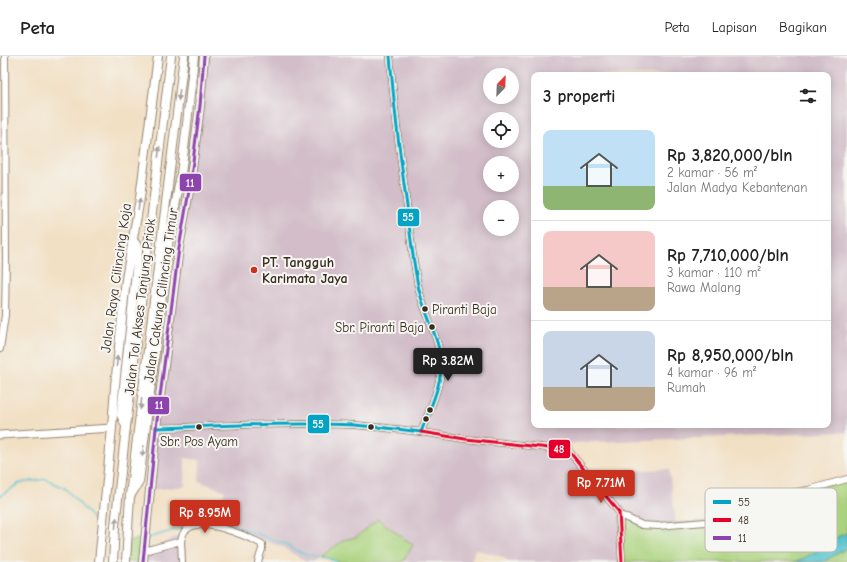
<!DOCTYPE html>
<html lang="id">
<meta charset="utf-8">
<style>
:root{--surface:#fff;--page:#f2f2f2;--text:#222;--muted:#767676;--line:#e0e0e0;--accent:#c8321e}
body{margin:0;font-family:"Comic Neue",sans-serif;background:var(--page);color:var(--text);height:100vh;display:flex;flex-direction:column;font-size:15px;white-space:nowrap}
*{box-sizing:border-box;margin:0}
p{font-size:13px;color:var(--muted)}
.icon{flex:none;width:22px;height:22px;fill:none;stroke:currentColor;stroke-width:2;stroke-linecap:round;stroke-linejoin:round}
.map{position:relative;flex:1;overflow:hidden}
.details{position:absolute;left:531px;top:16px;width:300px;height:356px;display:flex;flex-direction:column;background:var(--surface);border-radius:8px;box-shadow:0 2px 10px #0003}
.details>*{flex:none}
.needle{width:26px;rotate:23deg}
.tools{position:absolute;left:483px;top:12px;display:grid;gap:8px}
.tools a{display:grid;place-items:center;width:36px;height:36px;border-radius:50%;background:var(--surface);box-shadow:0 2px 10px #0003;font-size:20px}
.price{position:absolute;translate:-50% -34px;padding:0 9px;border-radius:4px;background:var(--accent);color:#fff;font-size:13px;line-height:26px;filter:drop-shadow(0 1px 2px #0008)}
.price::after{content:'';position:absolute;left:50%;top:24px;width:12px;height:9px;margin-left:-6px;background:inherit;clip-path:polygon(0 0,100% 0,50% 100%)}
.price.current{background:#222;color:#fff}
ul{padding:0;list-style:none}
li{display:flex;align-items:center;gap:12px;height:100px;padding:0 12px}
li+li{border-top:1px solid var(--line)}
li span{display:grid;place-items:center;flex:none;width:112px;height:80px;border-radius:8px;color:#555}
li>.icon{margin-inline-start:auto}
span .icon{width:48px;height:48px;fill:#fffc;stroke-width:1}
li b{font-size:17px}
h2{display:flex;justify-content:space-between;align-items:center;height:48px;padding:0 12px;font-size:17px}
header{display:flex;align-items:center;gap:24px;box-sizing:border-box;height:56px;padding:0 20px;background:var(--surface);border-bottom:1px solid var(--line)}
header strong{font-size:19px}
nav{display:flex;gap:22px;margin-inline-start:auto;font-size:14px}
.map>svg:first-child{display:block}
</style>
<header>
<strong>Peta</strong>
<nav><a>Peta</a><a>Lapisan</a><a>Bagikan</a></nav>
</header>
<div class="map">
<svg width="847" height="506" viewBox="0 0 847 506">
<rect width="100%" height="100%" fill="#f6f6f2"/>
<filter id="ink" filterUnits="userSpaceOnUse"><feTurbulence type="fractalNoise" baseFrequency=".025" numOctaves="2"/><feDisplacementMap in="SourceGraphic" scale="8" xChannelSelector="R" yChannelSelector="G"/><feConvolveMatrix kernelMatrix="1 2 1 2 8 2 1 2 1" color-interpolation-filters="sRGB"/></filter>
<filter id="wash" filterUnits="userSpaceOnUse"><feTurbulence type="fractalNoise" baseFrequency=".012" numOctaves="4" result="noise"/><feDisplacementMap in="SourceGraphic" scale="16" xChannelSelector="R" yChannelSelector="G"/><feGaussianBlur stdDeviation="0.9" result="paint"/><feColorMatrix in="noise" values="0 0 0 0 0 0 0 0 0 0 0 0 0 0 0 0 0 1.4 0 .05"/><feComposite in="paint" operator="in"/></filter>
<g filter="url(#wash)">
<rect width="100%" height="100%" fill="#f2e0c5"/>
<path fill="#d2bdc8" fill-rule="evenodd" d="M204 0H847V376L571 387 570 397 585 416 669 413 676 469 622 506H509L503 501 475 493 471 506H403L413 489 378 463 356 481 344 484 325 496 313 506H306L284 492 238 475 225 473 229 454 220 450 225 435 199 425 200 404 185 402V430L150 434 161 301ZM490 19H512V41H490ZM534 19H828V369H534ZM490 63H512V85H490ZM490 107H512V129H490ZM490 151H512V173H490Z
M184 477 186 506H143L144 496Z"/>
<path fill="#abd27d" stroke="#737e4e" d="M847 423V506H622L620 459 642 469 729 464 765 456 771 441Z
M378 463 413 489 403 506H339L321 500 344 484 356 481Z
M145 483 143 506H126L130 484Z"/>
<path fill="#58c4cf" stroke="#4a7776" d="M847 477V492L823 506H794C813 501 828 483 847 477Z"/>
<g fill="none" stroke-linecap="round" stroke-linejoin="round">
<path stroke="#58c4cf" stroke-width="1.5" d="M0 440 20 427 46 423 66 433 94 464
M204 466H218L241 472 288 489 299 496 309 500 328 502 337 506
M148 482 185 471"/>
</g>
</g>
<g filter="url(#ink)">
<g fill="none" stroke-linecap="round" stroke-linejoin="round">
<defs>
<path id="minor" d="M0 293 5 259 6 203 5 0
M156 372C222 370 288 366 354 369 376 371 398 373 421 376 428 357 440 333 441 312 442 287 425 259 419 234 413 207 410 178 407 150 400 100 394 50 390 0
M421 376 465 383 568 394 619 456 622 506
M620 459 642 469 658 470 729 464 748 461 765 456 771 441 808 434 847 423
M181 485 182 506
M144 496 151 493 181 485C182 481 183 476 186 474 200 459 246 480 262 488V493L258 506"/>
<path id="major" d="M0 379 112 372"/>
<path id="highway" d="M126 370 121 359 138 196V191L133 184
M130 440 139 426 168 189 181 118 187 68 194 0
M99 506 112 372 115 330 126 223 140 142 158 0
M113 506 115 470 126 371 171 0
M126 506 130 440 184 0
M143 506 156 372 179 192 190 129 200 50 204 0"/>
</defs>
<use href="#minor" stroke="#968572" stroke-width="8"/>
<use href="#major" stroke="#968572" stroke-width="9"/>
<use href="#highway" stroke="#968572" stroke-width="10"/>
<use href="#minor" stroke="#fff" stroke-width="6"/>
<use href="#major" stroke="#fff" stroke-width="7"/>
<use href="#highway" stroke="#fff" stroke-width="8"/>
<defs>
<path id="bus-1" d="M156 372C222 370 288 366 354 369 376 371 398 373 421 376 428 357 440 333 441 312 442 287 425 259 419 234 413 207 410 178 407 150 400 100 394 50 390 0"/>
<path id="bus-2" d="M421 376 465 383 568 394 619 456 622 506"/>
<path id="bus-3" d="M143 506 156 372 179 192 190 129 200 50 204 0"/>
</defs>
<use href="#bus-1" stroke="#f6f6f2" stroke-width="6"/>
<use href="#bus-2" stroke="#f6f6f2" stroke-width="6"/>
<use href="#bus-3" stroke="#f6f6f2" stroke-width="6"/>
<use href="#bus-1" stroke="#03a3c5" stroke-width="3"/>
<use href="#bus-2" stroke="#e4002b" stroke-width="3"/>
<use href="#bus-3" stroke="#8e44ad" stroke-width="3"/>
</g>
<defs><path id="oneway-solid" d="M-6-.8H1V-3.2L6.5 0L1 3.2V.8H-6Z"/></defs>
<g fill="#a79f9a">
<use href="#oneway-solid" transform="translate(179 39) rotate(97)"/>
<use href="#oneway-solid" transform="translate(159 96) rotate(-83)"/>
<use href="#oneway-solid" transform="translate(139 148) rotate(-82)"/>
<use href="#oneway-solid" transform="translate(117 305) rotate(-84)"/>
<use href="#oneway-solid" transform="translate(141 348) rotate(97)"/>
<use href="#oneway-solid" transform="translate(143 395) rotate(98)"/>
<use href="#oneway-solid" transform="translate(116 467) rotate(-84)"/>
</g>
</g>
<circle fill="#c8321e" stroke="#f6f6f2" stroke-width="1.5" cx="254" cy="214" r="4"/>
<g fill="#3b2a1e" stroke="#f6f6f2" stroke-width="1.5">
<circle cx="425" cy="253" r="3.5"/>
<circle cx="432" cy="271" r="3.5"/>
<circle cx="430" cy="354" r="3.5"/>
<circle cx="426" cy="363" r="3.5"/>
<circle cx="199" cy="371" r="3.5"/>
<circle cx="371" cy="371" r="3.5"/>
</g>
<g text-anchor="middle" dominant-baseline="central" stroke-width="4" stroke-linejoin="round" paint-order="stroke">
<g font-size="13" fill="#3b2a1e" stroke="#f6f6f2" text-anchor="start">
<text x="432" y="253">Piranti Baja</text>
<text x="424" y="271" text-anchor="end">Sbr. Piranti Baja</text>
<text x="199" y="385" text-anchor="middle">Sbr. Pos Ayam</text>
</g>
<g font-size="14" font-weight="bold" fill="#3b2a1e" stroke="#f6f6f2" text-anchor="start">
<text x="262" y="206">PT. Tangguh<tspan x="262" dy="16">Karimata Jaya</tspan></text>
</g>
<g font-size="14" fill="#3b2a1e" stroke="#f6f6f2">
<text transform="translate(116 222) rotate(-82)">Jalan Raya Cilincing Koja</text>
<text transform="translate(161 239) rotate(-82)">Jalan Cakung Cilincing Timur</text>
<text transform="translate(140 251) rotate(-83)">Jalan Tol Akses Tanjung Priok</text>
</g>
</g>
<rect x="705" y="432" width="132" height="64" rx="6" fill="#f6f6f2" stroke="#beb9b2" stroke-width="1"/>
<rect x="713" y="444" width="18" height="4" fill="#03a3c5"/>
<rect x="713" y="462" width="18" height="4" fill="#e4002b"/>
<rect x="713" y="480" width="18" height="4" fill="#8e44ad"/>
<g font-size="11" fill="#3b2a1e">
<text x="738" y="450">55</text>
<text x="738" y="468">48</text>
<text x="738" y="486">11</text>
</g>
<g stroke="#f6f6f2" stroke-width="1.5">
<rect x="179" y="117" width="23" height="19" rx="4" fill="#8e44ad"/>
<rect x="397" y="152" width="23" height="19" rx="4" fill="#03a3c5"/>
<rect x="147" y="340" width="23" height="19" rx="4" fill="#8e44ad"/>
<rect x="307" y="358" width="23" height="20" rx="4" fill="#03a3c5"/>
<rect x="548" y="383" width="23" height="20" rx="4" fill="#e4002b"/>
</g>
<g font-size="11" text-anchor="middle" font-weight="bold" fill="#fff">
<text x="190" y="131">11</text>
<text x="408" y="165">55</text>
<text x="159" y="353">11</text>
<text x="318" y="372">55</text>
<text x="559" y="397">48</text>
</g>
</svg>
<div class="tools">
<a><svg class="needle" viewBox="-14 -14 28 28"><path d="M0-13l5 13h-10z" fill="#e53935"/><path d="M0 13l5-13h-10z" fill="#767676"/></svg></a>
<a><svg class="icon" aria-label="locate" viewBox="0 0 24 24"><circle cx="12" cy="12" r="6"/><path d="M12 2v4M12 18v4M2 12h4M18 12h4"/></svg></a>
<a>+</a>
<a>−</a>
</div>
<b class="price current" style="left:448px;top:326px">Rp 3.82M</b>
<b class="price" style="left:601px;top:448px">Rp 7.71M</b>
<b class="price" style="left:205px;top:478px">Rp 8.95M</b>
<section class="details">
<h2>3 properti<svg class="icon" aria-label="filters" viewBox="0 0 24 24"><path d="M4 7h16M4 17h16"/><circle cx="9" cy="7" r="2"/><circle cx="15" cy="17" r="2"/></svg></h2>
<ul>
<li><span style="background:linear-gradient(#bfe0f5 70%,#8fb573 0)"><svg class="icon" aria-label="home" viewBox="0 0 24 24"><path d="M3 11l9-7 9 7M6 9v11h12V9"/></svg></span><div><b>Rp 3,820,000/bln</b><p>2 kamar · 56 m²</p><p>Jalan Madya Kebantenan</p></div></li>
<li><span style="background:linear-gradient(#f6c9c9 70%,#b9a48a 0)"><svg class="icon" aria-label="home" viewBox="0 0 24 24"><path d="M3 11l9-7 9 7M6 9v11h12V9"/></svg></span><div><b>Rp 7,710,000/bln</b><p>3 kamar · 110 m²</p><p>Rawa Malang</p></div></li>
<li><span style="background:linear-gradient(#c9d6e8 70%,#b9a48a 0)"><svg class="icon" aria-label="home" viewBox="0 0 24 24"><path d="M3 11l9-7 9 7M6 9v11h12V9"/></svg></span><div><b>Rp 8,950,000/bln</b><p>4 kamar · 96 m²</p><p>Rumah</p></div></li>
</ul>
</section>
</div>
